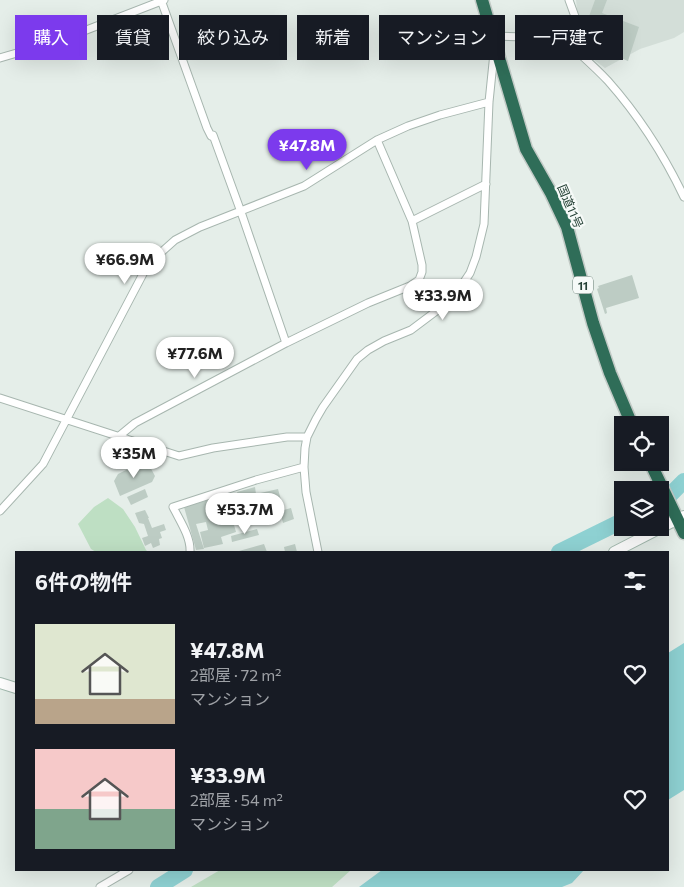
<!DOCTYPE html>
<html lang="ja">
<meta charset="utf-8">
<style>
:root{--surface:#171b24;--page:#20242c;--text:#f1f3f6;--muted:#9ea1a6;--accent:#7c3aed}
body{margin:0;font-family:Commissioner,"Noto Sans JP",sans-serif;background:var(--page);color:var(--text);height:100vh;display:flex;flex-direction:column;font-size:19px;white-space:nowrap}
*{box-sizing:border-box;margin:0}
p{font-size:16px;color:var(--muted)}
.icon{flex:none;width:28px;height:28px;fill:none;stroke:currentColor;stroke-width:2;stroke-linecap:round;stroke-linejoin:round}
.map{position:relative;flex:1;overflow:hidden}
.details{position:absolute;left:15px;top:551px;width:654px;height:320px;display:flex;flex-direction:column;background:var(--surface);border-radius:0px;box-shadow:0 5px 20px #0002}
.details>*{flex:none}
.banner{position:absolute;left:15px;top:15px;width:655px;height:45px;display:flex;gap:10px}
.controls{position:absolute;left:614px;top:416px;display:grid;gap:10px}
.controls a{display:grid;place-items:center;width:55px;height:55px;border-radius:0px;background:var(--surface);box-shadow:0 5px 20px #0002;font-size:25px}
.price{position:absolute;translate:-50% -42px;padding:0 11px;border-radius:18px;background:#fff;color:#222;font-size:16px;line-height:32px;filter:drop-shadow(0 1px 2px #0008)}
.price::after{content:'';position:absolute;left:50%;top:30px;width:15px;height:11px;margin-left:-8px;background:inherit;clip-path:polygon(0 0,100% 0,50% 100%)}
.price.on{background:var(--accent);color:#fff}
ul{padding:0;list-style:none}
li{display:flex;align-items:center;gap:15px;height:125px;padding:0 20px}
li span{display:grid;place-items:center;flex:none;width:140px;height:100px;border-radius:0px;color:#555}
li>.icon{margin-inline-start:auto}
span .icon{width:60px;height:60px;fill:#fffc;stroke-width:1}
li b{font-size:21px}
h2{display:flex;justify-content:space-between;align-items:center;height:60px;padding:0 20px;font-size:21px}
.tag{padding:0 18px;border-radius:0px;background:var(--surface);box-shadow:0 5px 20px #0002;font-size:18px;line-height:45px}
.tag.on{background:var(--accent);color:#fff}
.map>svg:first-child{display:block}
</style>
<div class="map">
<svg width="684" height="887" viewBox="0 0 684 887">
<rect width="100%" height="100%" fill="#e5eee9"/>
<path fill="#d3ded8" d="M576 0H684V32L674 38 640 49 605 68 578 48 581 28 577 9Z"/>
<path fill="#bedfc3" d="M108 498 123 509 135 527 146 550 148 552H96L91 549 78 524 94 507Z
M220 870H351L332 887H191Z"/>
<path fill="#8ed1d2" d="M684 643V790L668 800V653Z
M382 870H584L572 883 562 887H359Z"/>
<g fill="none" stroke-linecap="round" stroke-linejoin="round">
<path stroke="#8ed1d2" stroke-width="16" d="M660 500 671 494 684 481
M559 552 622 521
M158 887 185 870"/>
</g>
<path fill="#bdccc4" d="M595 0H607L602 13 639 27 628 61 580 41Z
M632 275 639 298 606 308 607 313 605 314 597 289 599 288 598 286Z
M148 463 155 476 152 482 120 496 114 481 118 474 132 467 134 469Z
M255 487 256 494 278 489 283 507 252 516 251 514 247 515 249 522 241 524 239 518 235 519 233 510 247 505 245 497 239 499 237 492Z
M145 489 148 497 131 505 127 497Z
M212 499 214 507 228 503 236 532 221 537 223 544 204 548 200 532 208 530 206 522 196 524 204 549 196 550 184 507Z
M291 508 294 519 283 523 280 511Z
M145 510 149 518H148L152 528 164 524 166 530 160 532 162 538 159 539 160 545 153 548 151 543 145 546 142 538 148 536 144 524 139 523 135 513Z
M257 529 259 535 232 542 231 536Z
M264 544 267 552H239V551Z
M295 544 297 552H285L284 547Z"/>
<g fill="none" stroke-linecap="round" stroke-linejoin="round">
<defs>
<path id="street" d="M161 0 207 128 211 136
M569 0 577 22 569 44
M492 36 559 38 564 40 569 44C582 56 596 68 608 81 639 116 664 155 684 197
M0 58 58 41 164 0
M213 135 241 212 286 343
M412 221 486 184
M0 398 179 456 213 448 287 437H307
M118 437 135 423 286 343 368 303 410 286 419 280 422 272V265L412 221 377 140
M0 511 43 464 144 272 157 256 175 240 200 227 304 186 377 140 408 126 440 115 489 102
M190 552C191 537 180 521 173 507L256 480 304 467
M318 552 306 492 304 467 305 448 307 437 316 419 323 407 357 359 368 350 384 341 411 330 447 303 460 288 470 273 476 257 484 224 489 102 494 53
M100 887 129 870"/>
<path id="secondary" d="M614 552 684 516
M0 683 16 688"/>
<path id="highway" d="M482 0 526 149 551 193 567 227 593 323 610 373 632 425
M650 462 684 533"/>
</defs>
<use href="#street" stroke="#a7b6af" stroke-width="9"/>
<use href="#secondary" stroke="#a3baaf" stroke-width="12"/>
<use href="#highway" stroke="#c2cac6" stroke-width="15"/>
<use href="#street" stroke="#fff" stroke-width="7"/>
<use href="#secondary" stroke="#fff" stroke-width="10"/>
<use href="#highway" stroke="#2f6d58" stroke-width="12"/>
</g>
<g text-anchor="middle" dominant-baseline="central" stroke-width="4.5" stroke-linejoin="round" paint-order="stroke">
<rect fill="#f6faf8" stroke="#637870" stroke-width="1" x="573" y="276.5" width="20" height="17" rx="4"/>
<g font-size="11" font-weight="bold" fill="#244035">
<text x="583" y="285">11</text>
</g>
<g font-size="12" fill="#244035" stroke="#f6faf8">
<text transform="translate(571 206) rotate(67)">国道11号</text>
</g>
</g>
</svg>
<div class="controls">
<a><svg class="icon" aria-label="locate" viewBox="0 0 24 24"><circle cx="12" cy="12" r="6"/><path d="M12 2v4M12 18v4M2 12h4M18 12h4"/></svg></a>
<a><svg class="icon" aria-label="layers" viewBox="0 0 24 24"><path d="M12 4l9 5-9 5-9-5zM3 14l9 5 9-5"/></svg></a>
</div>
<b class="price on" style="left:307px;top:171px">¥47.8M</b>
<b class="price" style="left:125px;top:285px">¥66.9M</b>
<b class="price" style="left:443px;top:321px">¥33.9M</b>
<b class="price" style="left:195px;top:379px">¥77.6M</b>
<b class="price" style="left:134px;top:479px">¥35M</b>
<b class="price" style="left:245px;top:535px">¥53.7M</b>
<div class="banner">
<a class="tag on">購入</a>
<a class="tag">賃貸</a>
<a class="tag">絞り込み</a>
<a class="tag">新着</a>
<a class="tag">マンション</a>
<a class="tag">一戸建て</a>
</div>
<section class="details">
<h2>6件の物件<svg class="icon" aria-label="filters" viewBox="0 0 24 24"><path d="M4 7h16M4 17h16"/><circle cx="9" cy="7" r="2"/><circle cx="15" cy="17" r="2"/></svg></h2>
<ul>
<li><span style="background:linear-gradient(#dfe7d0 75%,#b9a48a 0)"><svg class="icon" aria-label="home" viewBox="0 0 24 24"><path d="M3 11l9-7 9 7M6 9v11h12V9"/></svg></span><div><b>¥47.8M</b><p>2部屋 · 72 m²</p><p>マンション</p></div><svg class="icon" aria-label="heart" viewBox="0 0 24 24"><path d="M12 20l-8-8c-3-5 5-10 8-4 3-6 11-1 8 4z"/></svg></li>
<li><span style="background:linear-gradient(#f6c9c9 60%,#7fa58c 0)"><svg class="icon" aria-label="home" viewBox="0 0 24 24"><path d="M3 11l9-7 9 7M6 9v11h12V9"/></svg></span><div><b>¥33.9M</b><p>2部屋 · 54 m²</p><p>マンション</p></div><svg class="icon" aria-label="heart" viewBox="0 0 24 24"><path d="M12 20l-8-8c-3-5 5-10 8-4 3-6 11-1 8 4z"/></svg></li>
</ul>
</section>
</div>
